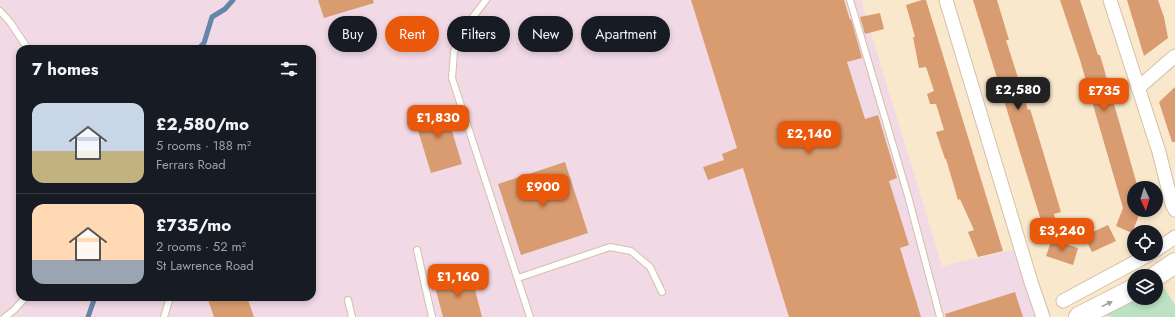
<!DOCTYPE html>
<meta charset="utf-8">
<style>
:root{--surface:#171b24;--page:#20242c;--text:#f1f3f6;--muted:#9ea1a6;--line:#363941;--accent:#ea580c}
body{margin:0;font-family:Jost,sans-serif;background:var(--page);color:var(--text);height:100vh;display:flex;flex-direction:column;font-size:15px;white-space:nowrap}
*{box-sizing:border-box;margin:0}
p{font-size:13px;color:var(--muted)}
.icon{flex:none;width:22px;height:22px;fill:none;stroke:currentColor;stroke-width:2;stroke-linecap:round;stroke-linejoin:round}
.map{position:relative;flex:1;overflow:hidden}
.sheet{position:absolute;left:16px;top:45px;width:300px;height:256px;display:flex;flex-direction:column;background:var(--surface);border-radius:12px;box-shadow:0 2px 6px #0003}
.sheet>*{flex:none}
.guide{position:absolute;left:328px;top:16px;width:380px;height:36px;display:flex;gap:8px}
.needle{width:26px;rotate:176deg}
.tools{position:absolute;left:1127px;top:181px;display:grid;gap:8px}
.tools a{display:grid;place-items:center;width:36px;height:36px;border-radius:50%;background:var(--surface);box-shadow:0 2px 6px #0003;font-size:20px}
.price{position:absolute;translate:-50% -34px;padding:0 9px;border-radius:8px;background:var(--accent);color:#fff;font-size:13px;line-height:26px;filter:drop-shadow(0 1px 2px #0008)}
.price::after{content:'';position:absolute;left:50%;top:24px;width:12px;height:9px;margin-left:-6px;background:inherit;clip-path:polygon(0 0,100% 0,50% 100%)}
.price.on{background:#222;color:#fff}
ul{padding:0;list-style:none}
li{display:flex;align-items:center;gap:12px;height:100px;padding:0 16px}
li+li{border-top:1px solid var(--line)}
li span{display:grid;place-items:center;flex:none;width:112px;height:80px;border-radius:12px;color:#555}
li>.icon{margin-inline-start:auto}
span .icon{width:48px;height:48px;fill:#fffc;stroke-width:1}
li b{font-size:17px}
h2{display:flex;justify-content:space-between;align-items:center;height:48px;padding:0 16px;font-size:17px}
.tag{padding:0 14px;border-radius:18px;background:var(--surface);box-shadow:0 2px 6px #0003;font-size:14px;line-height:36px}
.tag.on{background:var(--accent);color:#fff}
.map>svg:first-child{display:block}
</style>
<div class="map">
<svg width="1175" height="317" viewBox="0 0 1175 317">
<rect width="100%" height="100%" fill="#fae8cd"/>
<path fill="#f1d9e5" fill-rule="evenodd" d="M0 0H861L942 266 1021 248 1044 317H0ZM20 49H312V297H20Z"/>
<path fill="#bde2c3" d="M1161 283 1175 305V317H1114L1102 315 1134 298H1156V286Z"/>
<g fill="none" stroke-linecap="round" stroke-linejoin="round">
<path stroke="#6585a9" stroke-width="5" d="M198 49 204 43 212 17 225 9 233 0
M88 317 95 297"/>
</g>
<path fill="#d99b70" d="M318 0H373L374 3 324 18Z
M691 0H844L850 20 851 19 862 58 847 62 865 119 878 115 897 178 889 181 909 245 900 248 921 317H789L743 168 708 180 703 167 724 160 722 154 737 148Z
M922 0H926L1003 251 978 257 968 232 974 230 960 199 958 200 946 159H945L936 132 944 130 936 104H930L927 94 934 91 926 67 919 68 913 37H915L906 5Z
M973 0H997L1009 40H1006L1019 81 1028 110 1030 109 1038 135 1061 212 1054 214 1056 221 1043 227Z
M1060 0H1080L1098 55H1100L1138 188H1134V210H1141L1132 233 1116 226 1123 208 1080 60Z
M1127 0H1158L1164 17 1168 38 1144 56Z
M880 13 884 29 865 34 860 17Z
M1175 87V142H1172L1159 102Z
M444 105 462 164 431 173 413 114Z
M565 162 588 233 521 255 498 184Z
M1108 225 1116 241 1092 252 1084 236Z
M1052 239 1078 248 1073 265 1046 256Z
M471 274 482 317H443L434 283Z
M1015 292 1023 317H946L945 314Z
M207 297H247L254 317H214Z"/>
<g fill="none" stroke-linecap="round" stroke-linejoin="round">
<defs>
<path id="service" d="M486 0 463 30 454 52 452 78 530 317
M850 0 908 196 940 317
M0 11 10 22 28 49
M417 250 432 317
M518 278 610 247 631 251 650 267 662 292
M348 300 352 317
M5 317 14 310 26 297
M164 317 170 297"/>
<path id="minor" d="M946 0 1031 282 1043 317
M1110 0 1159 152 1172 204 1175 210
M1138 88 1175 56
M1156 250 1175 237
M1063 301 1150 254"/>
<path id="primary" d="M1156 276 1175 263
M1079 317 1134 289"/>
</defs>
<use href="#service" stroke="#d2c1a7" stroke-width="8"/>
<use href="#minor" stroke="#d2c1a7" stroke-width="15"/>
<use href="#primary" stroke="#d2c1a7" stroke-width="22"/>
<use href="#service" stroke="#fff" stroke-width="6"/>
<use href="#minor" stroke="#fff" stroke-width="13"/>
<use href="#primary" stroke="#fff" stroke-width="20"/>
</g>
<defs><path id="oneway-solid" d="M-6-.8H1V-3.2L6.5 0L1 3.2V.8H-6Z"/></defs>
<use fill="#a19f9b" href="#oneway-solid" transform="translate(1107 304) rotate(-26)"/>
</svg>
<div class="tools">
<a><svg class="needle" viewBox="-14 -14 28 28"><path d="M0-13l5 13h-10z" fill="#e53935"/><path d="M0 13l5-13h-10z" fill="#9ea1a6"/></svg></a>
<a><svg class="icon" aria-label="locate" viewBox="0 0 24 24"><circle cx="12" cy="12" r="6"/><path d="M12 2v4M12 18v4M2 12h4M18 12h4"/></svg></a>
<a><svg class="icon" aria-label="layers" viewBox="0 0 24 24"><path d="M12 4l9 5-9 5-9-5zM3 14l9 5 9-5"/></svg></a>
</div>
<b class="price on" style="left:1018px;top:111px">£2,580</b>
<b class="price" style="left:1104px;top:112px">£735</b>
<b class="price" style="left:438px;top:139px">£1,830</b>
<b class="price" style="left:809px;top:155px">£2,140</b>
<b class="price" style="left:543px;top:208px">£900</b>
<b class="price" style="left:1062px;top:252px">£3,240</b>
<b class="price" style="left:458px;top:298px">£1,160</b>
<div class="guide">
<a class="tag">Buy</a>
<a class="tag on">Rent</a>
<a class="tag">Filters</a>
<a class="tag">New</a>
<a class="tag">Apartment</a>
</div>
<section class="sheet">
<h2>7 homes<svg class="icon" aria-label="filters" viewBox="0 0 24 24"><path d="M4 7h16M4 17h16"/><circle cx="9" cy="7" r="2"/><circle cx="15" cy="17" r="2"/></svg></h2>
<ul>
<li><span style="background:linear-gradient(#c9d6e8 60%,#c2b280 0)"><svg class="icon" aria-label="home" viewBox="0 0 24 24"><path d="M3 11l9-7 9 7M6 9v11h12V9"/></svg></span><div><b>£2,580/mo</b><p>5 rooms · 188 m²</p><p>Ferrars Road</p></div></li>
<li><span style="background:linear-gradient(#ffd9b3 70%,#9aa5b1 0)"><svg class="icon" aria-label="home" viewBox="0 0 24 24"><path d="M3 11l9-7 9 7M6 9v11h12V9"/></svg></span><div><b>£735/mo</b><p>2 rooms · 52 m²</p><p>St Lawrence Road</p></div></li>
</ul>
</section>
</div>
